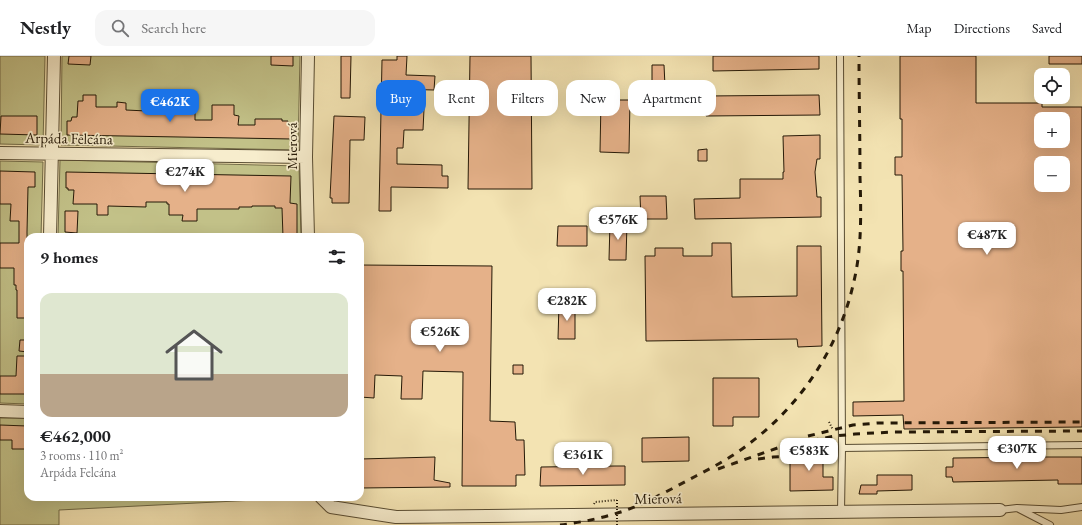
<!DOCTYPE html>
<meta charset="utf-8">
<style>
:root{--surface:#fff;--page:#f6f6f6;--text:#202124;--muted:#757577;--line:#e0e0e0;--accent:#1a73e8}
body{margin:0;font-family:"EB Garamond",serif;background:var(--page);color:var(--text);height:100vh;display:flex;flex-direction:column;font-size:15px;white-space:nowrap}
*{box-sizing:border-box;margin:0}
p{font-size:13px;color:var(--muted)}
.icon{flex:none;width:22px;height:22px;fill:none;stroke:currentColor;stroke-width:2;stroke-linecap:round;stroke-linejoin:round}
.map{position:relative;flex:1;overflow:hidden}
.side{position:absolute;left:24px;top:177px;width:340px;height:268px;display:flex;flex-direction:column;background:var(--surface);border-radius:12px;box-shadow:0 4px 16px #0002}
.side>*{flex:none}
.guide{position:absolute;left:376px;top:24px;width:380px;height:36px;display:flex;gap:8px}
.controls{position:absolute;left:1034px;top:12px;display:grid;gap:8px}
.controls a{display:grid;place-items:center;width:36px;height:36px;border-radius:8px;background:var(--surface);box-shadow:0 4px 16px #0002;font-size:20px}
.price{position:absolute;translate:-50% -34px;padding:0 9px;border-radius:8px;background:#fff;color:#222;font-size:13px;line-height:26px;filter:drop-shadow(0 1px 2px #0008)}
.price::after{content:'';position:absolute;left:50%;top:24px;width:12px;height:9px;margin-left:-6px;background:inherit;clip-path:polygon(0 0,100% 0,50% 100%)}
.price.current{background:var(--accent);color:#fff}
ul{padding:0;list-style:none}
li{display:grid;align-content:center;gap:8px;height:212px;padding:0 16px}
li span{display:grid;place-items:center;height:124px;border-radius:12px;color:#555}
li>.icon{margin-inline-start:auto}
span .icon{width:72px;height:72px;fill:#fffc;stroke-width:1}
li b{font-size:17px}
h2{display:flex;justify-content:space-between;align-items:center;height:48px;padding:0 16px;font-size:17px}
.chip{padding:0 14px;border-radius:12px;background:var(--surface);box-shadow:0 4px 16px #0002;font-size:14px;line-height:36px}
.chip.current{background:var(--accent);color:#fff}
header{display:flex;align-items:center;gap:24px;box-sizing:border-box;height:56px;padding:0 20px;background:var(--surface);border-bottom:1px solid var(--line)}
header strong{font-size:19px}
nav{display:flex;gap:22px;margin-inline-start:auto;font-size:14px}
.search{width:280px;height:36px;background:var(--page);display:flex;align-items:center;gap:10px;box-sizing:border-box;padding:0 14px;border-radius:12px;color:var(--muted);font-size:15px}
.map>svg:first-child{display:block}
</style>
<header>
<strong>Nestly</strong>
<div class="search"><svg class="icon" aria-label="search" viewBox="0 0 24 24"><circle cx="10" cy="10" r="6"/><path d="M15 15l6 6"/></svg>Search here</div>
<nav><a>Map</a><a>Directions</a><a>Saved</a></nav>
</header>
<div class="map">
<svg width="1082" height="469" viewBox="0 0 1082 469">
<rect width="100%" height="100%" fill="#f3e3b2"/>
<filter id="stains"><feTurbulence type="fractalNoise" baseFrequency=".005" numOctaves="4"/><feColorMatrix values="0 0 0 0 .2 0 0 0 0 .09 0 0 0 0 .02 0 0 0 .5 -.17"/></filter>
<radialGradient id="worn" r=".72"><stop offset=".6" stop-color="#630" stop-opacity="0"/><stop offset="1" stop-color="#630" stop-opacity=".3"/></radialGradient>
<path fill="#c2c188" stroke="#746d48" d="M0 0H45L43 89 0 88Z
M62 0H300L298 94 61 89Z
M60 104 299 110 301 181H58Z
M0 105 43 106 41 181H28V348L0 347Z
M0 362H28V441H295V442L59 454V469H0Z"/>
<path fill="#e5b189" stroke="#251907" fill-rule="evenodd" d="M69 0H91L90 9 68 8Z
M271 0H293V10L271 9Z
M341 0H351L350 42H341Z
M397 0H407L406 19 435 20 434 34 394 33V53H424L423 74H404L403 92H397V108L442 109V120H448V132L391 131V155H379L382 4H397Z
M470 0H531L532 133H468Z
M713 0H819V13L713 15Z
M900 0H976V47H1042V51H1082V371L904 373 903 359 853 360V346L904 345 903 215H901V195H903L902 119H895V101H902V63H900ZM1041 63H1063V85H1041ZM1041 107H1063V129H1041Z
M1049 0H1082V8H1049Z
M652 9H664L665 30 652 29Z
M83 39H96V51H117V46L126 47V54L147 55V52L169 53V46H183V52H190V55H195V64H212V49H234V59L239 60 238 69H255V63H282V65H288V68H292V83L67 79V65H71L72 61H77L78 45H83Z
M819 39 820 59 706 60V40Z
M601 44H630L629 97 600 96Z
M1 60H37V79L0 78Z
M334 60 365 61 364 84H350L349 147H332V142H330Z
M820 79V103H817L815 116 817 141H821V161L695 163 694 143 740 142V123H783V116H784L783 80Z
M707 93V105H698V94Z
M0 115 35 116V131H28L27 176 28 262H17V234H16V229H14V212H0V187H19V165H10L11 148H0Z
M66 116 291 120 290 147 297 148V181H283L282 152H275V150H252V151H239V153H197V165H182L183 159H169V148H167V146H146V151L108 150V159H97V148H73L74 134H68V132H66Z
M640 140H666L667 163H641Z
M65 155H78L77 177 65 176Z
M610 166H627L626 204H609Z
M558 170H587V190H557Z
M712 187H731L732 241 797 240V190H821L822 290 798 291 797 283 646 285 645 200H655V192H683V200H712Z
M360 209 492 210 490 365 515 366 516 384H524L525 419H516V430H462L463 316 423 315 422 343H401L402 320 375 319 374 342 360 341Z
M559 248H575V283H558Z
M20 284H28V296L19 295Z
M17 300H26V318H28V338H0V320H16Z
M513 309H523V318H513Z
M713 322H759V361H733V370H713Z
M0 369 27 370V393H12V384H0Z
M689 381V405L642 406V382Z
M823 392V421H833V434L790 435V404H800L799 393Z
M435 401 434 424 450 427V431L360 432V403Z
M1043 401H1082V428H1058V424L953 426 952 421H946V411H953V402Z
M615 410H625V429L540 430 541 411Z
M877 419H912V434L877 435V438H859L861 429H877Z"/>
<g fill="none" stroke-linecap="round" stroke-linejoin="round">
<defs>
<path id="service" d="M840 0 842 392 1082 389
M1017 452 1061 454 1082 451
M1000 454 1017 452 1050 469
M841 456 842 392"/>
<path id="minor" d="M0 97 306 101
M50 181 54 0
M308 181 306 101 308 0
M0 355 28 356
M321 441 331 451 396 461 1000 454"/>
</defs>
<use href="#service" stroke="#584c32" stroke-width="8"/>
<use href="#minor" stroke="#584c32" stroke-width="14"/>
<path stroke="#251907" stroke-width="2" stroke-dasharray="1 2" stroke-linecap="butt" d="M829 366 833 374
M594 448 595 446 617 444"/>
<use href="#service" stroke="#f7edcd" stroke-width="6"/>
<use href="#minor" stroke="#f7edcd" stroke-width="12"/>
<path stroke="#251907" stroke-width="3" stroke-dasharray="7 7" stroke-linecap="butt" d="M808 380 853 369 878 367 1082 366
M758 403 773 401 821 399
M718 413 783 390 835 380 855 378 893 376 1082 375
M560 469C585 466 613 460 637 450 657 441 677 430 696 420 715 410 734 400 750 387 803 347 840 289 854 225 862 191 861 155 860 121 860 80 859 40 859 0"/>
<path stroke="#251907" stroke-width="2" stroke-dasharray="1 2" stroke-linecap="butt" d="M617 469V444"/>
</g>
<g text-anchor="middle" dominant-baseline="central" stroke-width="3.5" stroke-linejoin="round" paint-order="stroke">
<g font-size="15" fill="#251907" stroke="#f7edcd">
<text transform="translate(69 82) rotate(1)">Arpáda Felcána</text>
<text transform="translate(291 90) rotate(-90)">Mierová</text>
<text transform="translate(658 442) rotate(-1)">Mierová</text>
</g>
</g>
<rect width="100%" height="100%" filter="url(#stains)"/>
<rect width="100%" height="100%" fill="url(#worn)"/>
</svg>
<div class="controls">
<a><svg class="icon" aria-label="locate" viewBox="0 0 24 24"><circle cx="12" cy="12" r="6"/><path d="M12 2v4M12 18v4M2 12h4M18 12h4"/></svg></a>
<a>+</a>
<a>−</a>
</div>
<b class="price current" style="left:170px;top:67px">€462K</b>
<b class="price" style="left:185px;top:137px">€274K</b>
<b class="price" style="left:618px;top:185px">€576K</b>
<b class="price" style="left:987px;top:200px">€487K</b>
<b class="price" style="left:567px;top:266px">€282K</b>
<b class="price" style="left:440px;top:297px">€526K</b>
<b class="price" style="left:1017px;top:414px">€307K</b>
<b class="price" style="left:809px;top:416px">€583K</b>
<b class="price" style="left:583px;top:420px">€361K</b>
<div class="guide">
<a class="chip current">Buy</a>
<a class="chip">Rent</a>
<a class="chip">Filters</a>
<a class="chip">New</a>
<a class="chip">Apartment</a>
</div>
<section class="side">
<h2>9 homes<svg class="icon" aria-label="filters" viewBox="0 0 24 24"><path d="M4 7h16M4 17h16"/><circle cx="9" cy="7" r="2"/><circle cx="15" cy="17" r="2"/></svg></h2>
<ul>
<li><span style="background:linear-gradient(#dfe7d0 65%,#b9a48a 0)"><svg class="icon" aria-label="home" viewBox="0 0 24 24"><path d="M3 11l9-7 9 7M6 9v11h12V9"/></svg></span><div><b>€462,000</b><p>3 rooms · 110 m²</p><p>Arpáda Felcána</p></div></li>
</ul>
</section>
</div>
